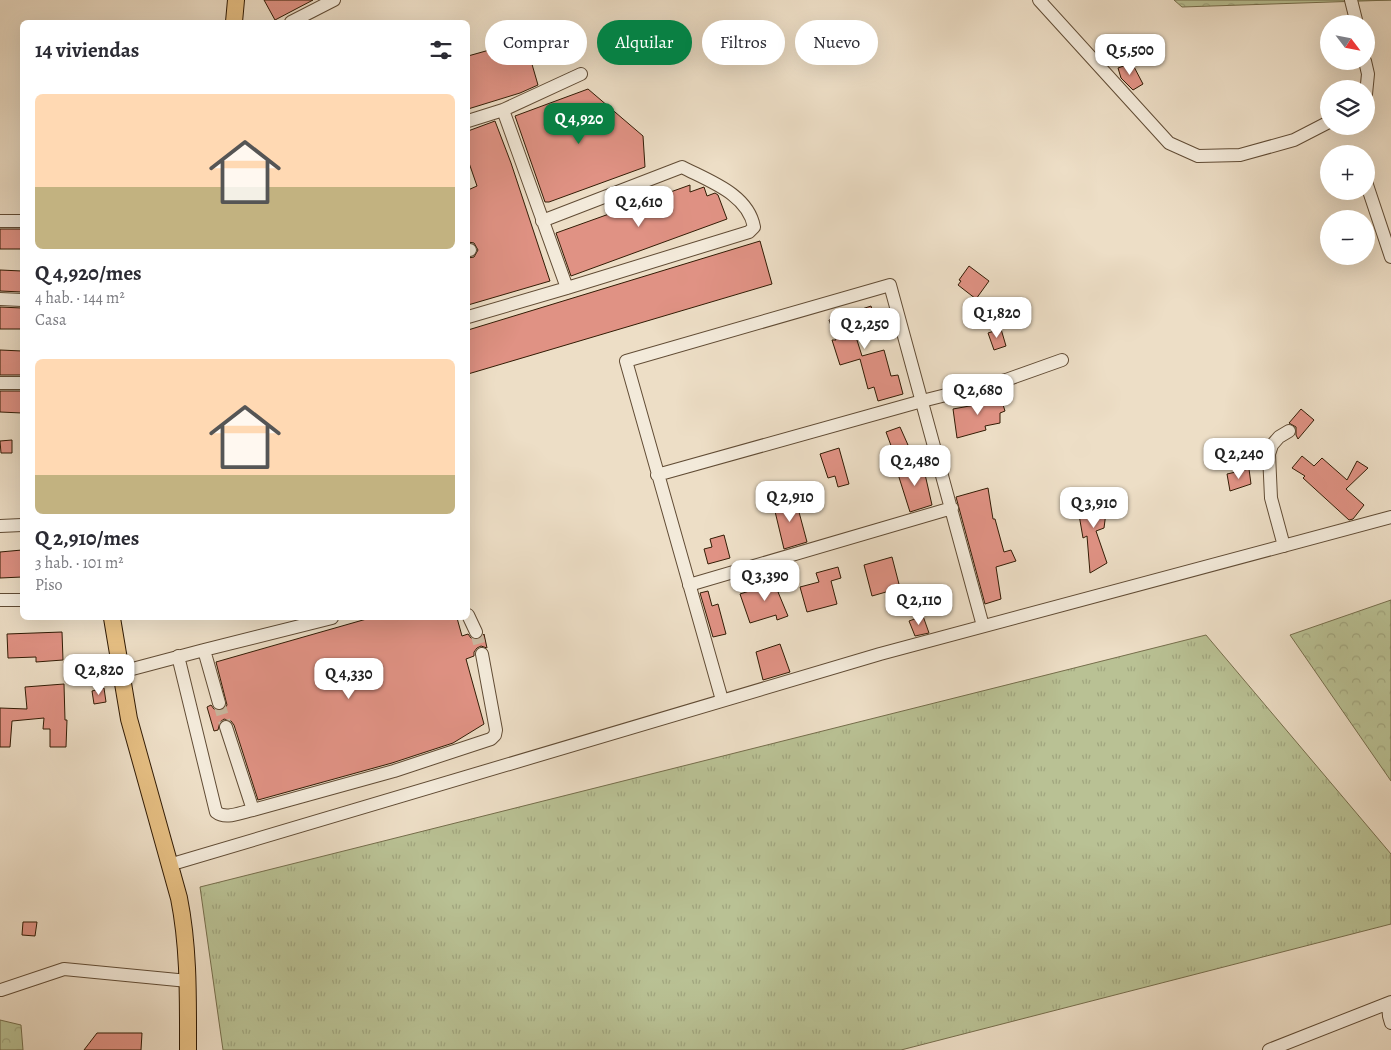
<!DOCTYPE html>
<html lang="es">
<meta charset="utf-8">
<style>
:root{--surface:#fff;--page:#f2f2f3;--text:#2b2b33;--muted:#7c7c81;--accent:#0b8043}
body{margin:0;font-family:Alegreya,serif;background:var(--page);color:var(--text);height:100vh;display:flex;flex-direction:column;font-size:19px;white-space:nowrap}
*{box-sizing:border-box;margin:0}
p{font-size:16px;color:var(--muted)}
.icon{flex:none;width:28px;height:28px;fill:none;stroke:currentColor;stroke-width:2;stroke-linecap:round;stroke-linejoin:round}
.map{position:relative;flex:1;overflow:hidden}
.sheet{position:absolute;left:20px;top:20px;width:450px;height:600px;display:flex;flex-direction:column;background:var(--surface);border-radius:8px;box-shadow:0 5px 20px #0002}
.sheet>*{flex:none}
.hud{position:absolute;left:485px;top:20px;width:475px;height:45px;display:flex;gap:10px}
.needle{width:32px;rotate:122deg}
.buttons{position:absolute;left:1320px;top:15px;display:grid;gap:10px}
.buttons a{display:grid;place-items:center;width:55px;height:55px;border-radius:50%;background:var(--surface);box-shadow:0 5px 20px #0002;font-size:25px}
.price{position:absolute;translate:-50% -42px;padding:0 11px;border-radius:10px;background:#fff;color:#222;font-size:16px;line-height:32px;filter:drop-shadow(0 1px 2px #0008)}
.price::after{content:'';position:absolute;left:50%;top:30px;width:15px;height:11px;margin-left:-8px;background:inherit;clip-path:polygon(0 0,100% 0,50% 100%)}
.price.active{background:var(--accent);color:#fff}
ul{padding:0;list-style:none}
li{display:grid;align-content:center;gap:10px;height:265px;padding:0 15px}
li span{display:grid;place-items:center;height:155px;border-radius:8px;color:#555}
li>.icon{margin-inline-start:auto}
span .icon{width:90px;height:90px;fill:#fffc;stroke-width:1}
li b{font-size:21px}
h2{display:flex;justify-content:space-between;align-items:center;height:60px;padding:0 15px;font-size:21px}
.chip{padding:0 18px;border-radius:22px;background:var(--surface);box-shadow:0 5px 20px #0002;font-size:18px;line-height:45px}
.chip.active{background:var(--accent);color:#fff}
.map>svg:first-child{display:block}
</style>
<div class="map">
<svg width="1391" height="1050" viewBox="0 0 1391 1050">
<defs>
<pattern id="grass-tufts" width="24" height="20" patternUnits="userSpaceOnUse" patternTransform="scale(1.25)"><rect width="24" height="20" fill="#b9c194"/><path d="M3 7l-1-3M5 7V3M7 7l1-3M15 17l-1-3M17 17v-4M19 17l1-3" fill="none" stroke="#a0a57e"/></pattern>
<pattern id="forest-crowns" width="20" height="18" patternUnits="userSpaceOnUse" patternTransform="scale(1.25)"><rect width="20" height="18" fill="#b9c194"/><path d="M2 6a3 3 0 1 1 6 0M12 15a3 3 0 1 1 6 0" fill="none" stroke="#a0a57e"/></pattern>
</defs>
<rect width="100%" height="100%" fill="#eddec6"/>
<filter id="stains"><feTurbulence type="fractalNoise" baseFrequency=".004" numOctaves="4"/><feColorMatrix values="0 0 0 0 .2 0 0 0 0 .09 0 0 0 0 .02 0 0 0 .5 -.17"/></filter>
<radialGradient id="worn" r=".72"><stop offset=".6" stop-color="#630" stop-opacity="0"/><stop offset="1" stop-color="#630" stop-opacity=".3"/></radialGradient>
<path fill="url(#grass-tufts)" stroke="#766e4c" d="M1206 635 1391 854V924L901 1050H223L200 887Z"/>
<path fill="url(#forest-crowns)" stroke="#766e4c" d="M1174 0H1391L1182 7Z
M1391 600V781L1290 635Z
M0 1020 21 1025 23 1050H0Z"/>
<path fill="#e09284" stroke="#321c05" d="M264 0H313L275 20Z
M525 40 538 85 520 93 468 109V56Z
M1132 63 1143 84 1133 90 1121 78 1118 68Z
M588 89 643 136 645 167 549 202H545L515 116Z
M495 121 511 163 550 281 468 305V258L474 257 478 250 474 243 468 242V190L477 186 468 160V131Z
M690 185V192L704 187 707 196 715 193 718 195 727 219 571 276 556 233Z
M0 229H22V249H0Z
M760 241 772 284 468 374V330Z
M969 266 989 281 976 299 958 285 961 281 959 280Z
M0 270 22 271V292L0 291Z
M871 306 873 313 884 309 889 326 856 337 862 356 884 350 891 376 898 375 903 394 878 401 874 387 868 389 860 359 840 365 832 340H836L829 320Z
M0 307 22 308V329H0Z
M1001 329 1006 346 994 350 988 333Z
M0 350 22 351V375H0Z
M0 391H22V413L0 412Z
M999 392 1005 411 1000 413V423L985 426 986 430 957 438 953 409 986 403 985 397Z
M1301 409 1314 420 1298 439 1296 435V427L1289 423Z
M900 427 908 445 893 451 886 432Z
M12 440V453H1L0 441Z
M839 448 849 484 838 487 835 476 828 478 820 454Z
M1302 456 1314 466 1322 458 1347 480 1357 461 1368 468 1346 489 1364 505 1353 519 1349 520 1303 478 1305 476 1292 468Z
M922 461 932 505 910 512 897 471Z
M1249 469 1251 484 1230 491 1227 474Z
M988 488 993 519H995L1004 552 1011 550 1016 561 996 567 1001 599 985 604 956 497Z
M795 497 807 542 784 549 773 503Z
M1108 497 1104 528 1096 531 1107 563 1090 573 1087 536 1083 538 1077 503Z
M724 535 730 558 708 564 704 549 712 547 710 539Z
M22 550V577L0 578V552Z
M892 557 900 588 872 596 864 565Z
M838 567 841 578 831 581 837 604 807 612 800 587 819 582 816 573Z
M781 577 785 590 778 592 788 616 777 620 776 615 750 623 740 594 768 585 767 581Z
M708 591 712 606 718 604 726 634 713 637 700 593Z
M923 616 929 633 915 636 909 621Z
M370 618H457L462 636 468 634 471 638 476 640 480 639 484 634 487 648 481 646 477 648 474 652V656L466 659 484 724 453 743 392 763 258 800 234 725 231 721 224 719 220 722 218 730 214 731 207 707 211 705 214 709 221 711 225 708 227 705 216 662Z
M62 632 63 660 36 662V657L8 658 7 634Z
M780 644 790 672 763 680 756 652Z
M64 684 65 720H67L66 747H50V729H43L44 718 12 721 10 747H0V708L27 709 25 687Z
M104 688 106 702 94 704 92 691Z
M23 922H37L35 936 22 935Z
M97 1033H142L141 1050H84Z"/>
<g fill="none" stroke-linecap="round" stroke-linejoin="round">
<path stroke="#c8b79f" stroke-width="12" stroke-dasharray="12 6" stroke-linecap="butt" d="M476 632 482 654
M219 703 226 727"/>
<defs>
<path id="minor" d="M1039 0 1169 143 1198 156 1240 155 1294 140 1329 122
M1351 0 1357 24
M291 22 334 0
M1365 61 1368 74 1366 94
M503 110 567 288
M468 121 503 110 581 74
M1366 182 1391 257
M0 221H22
M468 250H470
M0 299 22 300
M468 317 567 288 749 232 754 227C748 194 709 181 682 167L542 221
M0 383H22
M657 475 922 401 1006 380 1062 360
M0 526 22 525
M1284 546 1271 498 1269 454 1272 445 1279 437 1289 431
M689 585 952 508
M0 600H22
M468 615 476 632
M178 656 216 812C226 820 241 812 253 810
M121 672 204 650
M722 700 626 361 890 285 983 626
M219 703 204 650 332 618
M226 727 253 810 394 771 491 739 495 735 496 730 482 654
M169 865 880 654 1391 517
M1 990 64 969 188 981
M1388 1004 1389 1016 1391 1023
M1269 1050 1391 1002"/>
<path id="major" d="M234 22 236 0
M112 618 129 719 179 898C189 948 188 999 188 1050"/>
</defs>
<use href="#minor" stroke="#614c35" stroke-width="14"/>
<use href="#major" stroke="#321c05" stroke-width="18"/>
<use href="#minor" stroke="#f3eada" stroke-width="12"/>
<use href="#major" stroke="#e6bf83" stroke-width="16"/>
</g>
<rect width="100%" height="100%" filter="url(#stains)"/>
<rect width="100%" height="100%" fill="url(#worn)"/>
</svg>
<div class="buttons">
<a><svg class="needle" viewBox="-14 -14 28 28"><path d="M0-13l5 13h-10z" fill="#e53935"/><path d="M0 13l5-13h-10z" fill="#7c7c81"/></svg></a>
<a><svg class="icon" aria-label="layers" viewBox="0 0 24 24"><path d="M12 4l9 5-9 5-9-5zM3 14l9 5 9-5"/></svg></a>
<a>+</a>
<a>−</a>
</div>
<b class="price" style="left:1130px;top:76px">Q 5,500</b>
<b class="price active" style="left:579px;top:145px">Q 4,920</b>
<b class="price" style="left:639px;top:228px">Q 2,610</b>
<b class="price" style="left:997px;top:339px">Q 1,820</b>
<b class="price" style="left:865px;top:350px">Q 2,250</b>
<b class="price" style="left:978px;top:416px">Q 2,680</b>
<b class="price" style="left:1239px;top:480px">Q 2,240</b>
<b class="price" style="left:915px;top:487px">Q 2,480</b>
<b class="price" style="left:790px;top:523px">Q 2,910</b>
<b class="price" style="left:1094px;top:529px">Q 3,910</b>
<b class="price" style="left:765px;top:602px">Q 3,390</b>
<b class="price" style="left:919px;top:626px">Q 2,110</b>
<b class="price" style="left:99px;top:696px">Q 2,820</b>
<b class="price" style="left:349px;top:700px">Q 4,330</b>
<div class="hud">
<a class="chip">Comprar</a>
<a class="chip active">Alquilar</a>
<a class="chip">Filtros</a>
<a class="chip">Nuevo</a>
</div>
<section class="sheet">
<h2>14 viviendas<svg class="icon" aria-label="filters" viewBox="0 0 24 24"><path d="M4 7h16M4 17h16"/><circle cx="9" cy="7" r="2"/><circle cx="15" cy="17" r="2"/></svg></h2>
<ul>
<li><span style="background:linear-gradient(#ffd9b3 60%,#c2b280 0)"><svg class="icon" aria-label="home" viewBox="0 0 24 24"><path d="M3 11l9-7 9 7M6 9v11h12V9"/></svg></span><div><b>Q 4,920/mes</b><p>4 hab. · 144 m²</p><p>Casa</p></div></li>
<li><span style="background:linear-gradient(#ffd9b3 75%,#c2b280 0)"><svg class="icon" aria-label="home" viewBox="0 0 24 24"><path d="M3 11l9-7 9 7M6 9v11h12V9"/></svg></span><div><b>Q 2,910/mes</b><p>3 hab. · 101 m²</p><p>Piso</p></div></li>
</ul>
</section>
</div>
